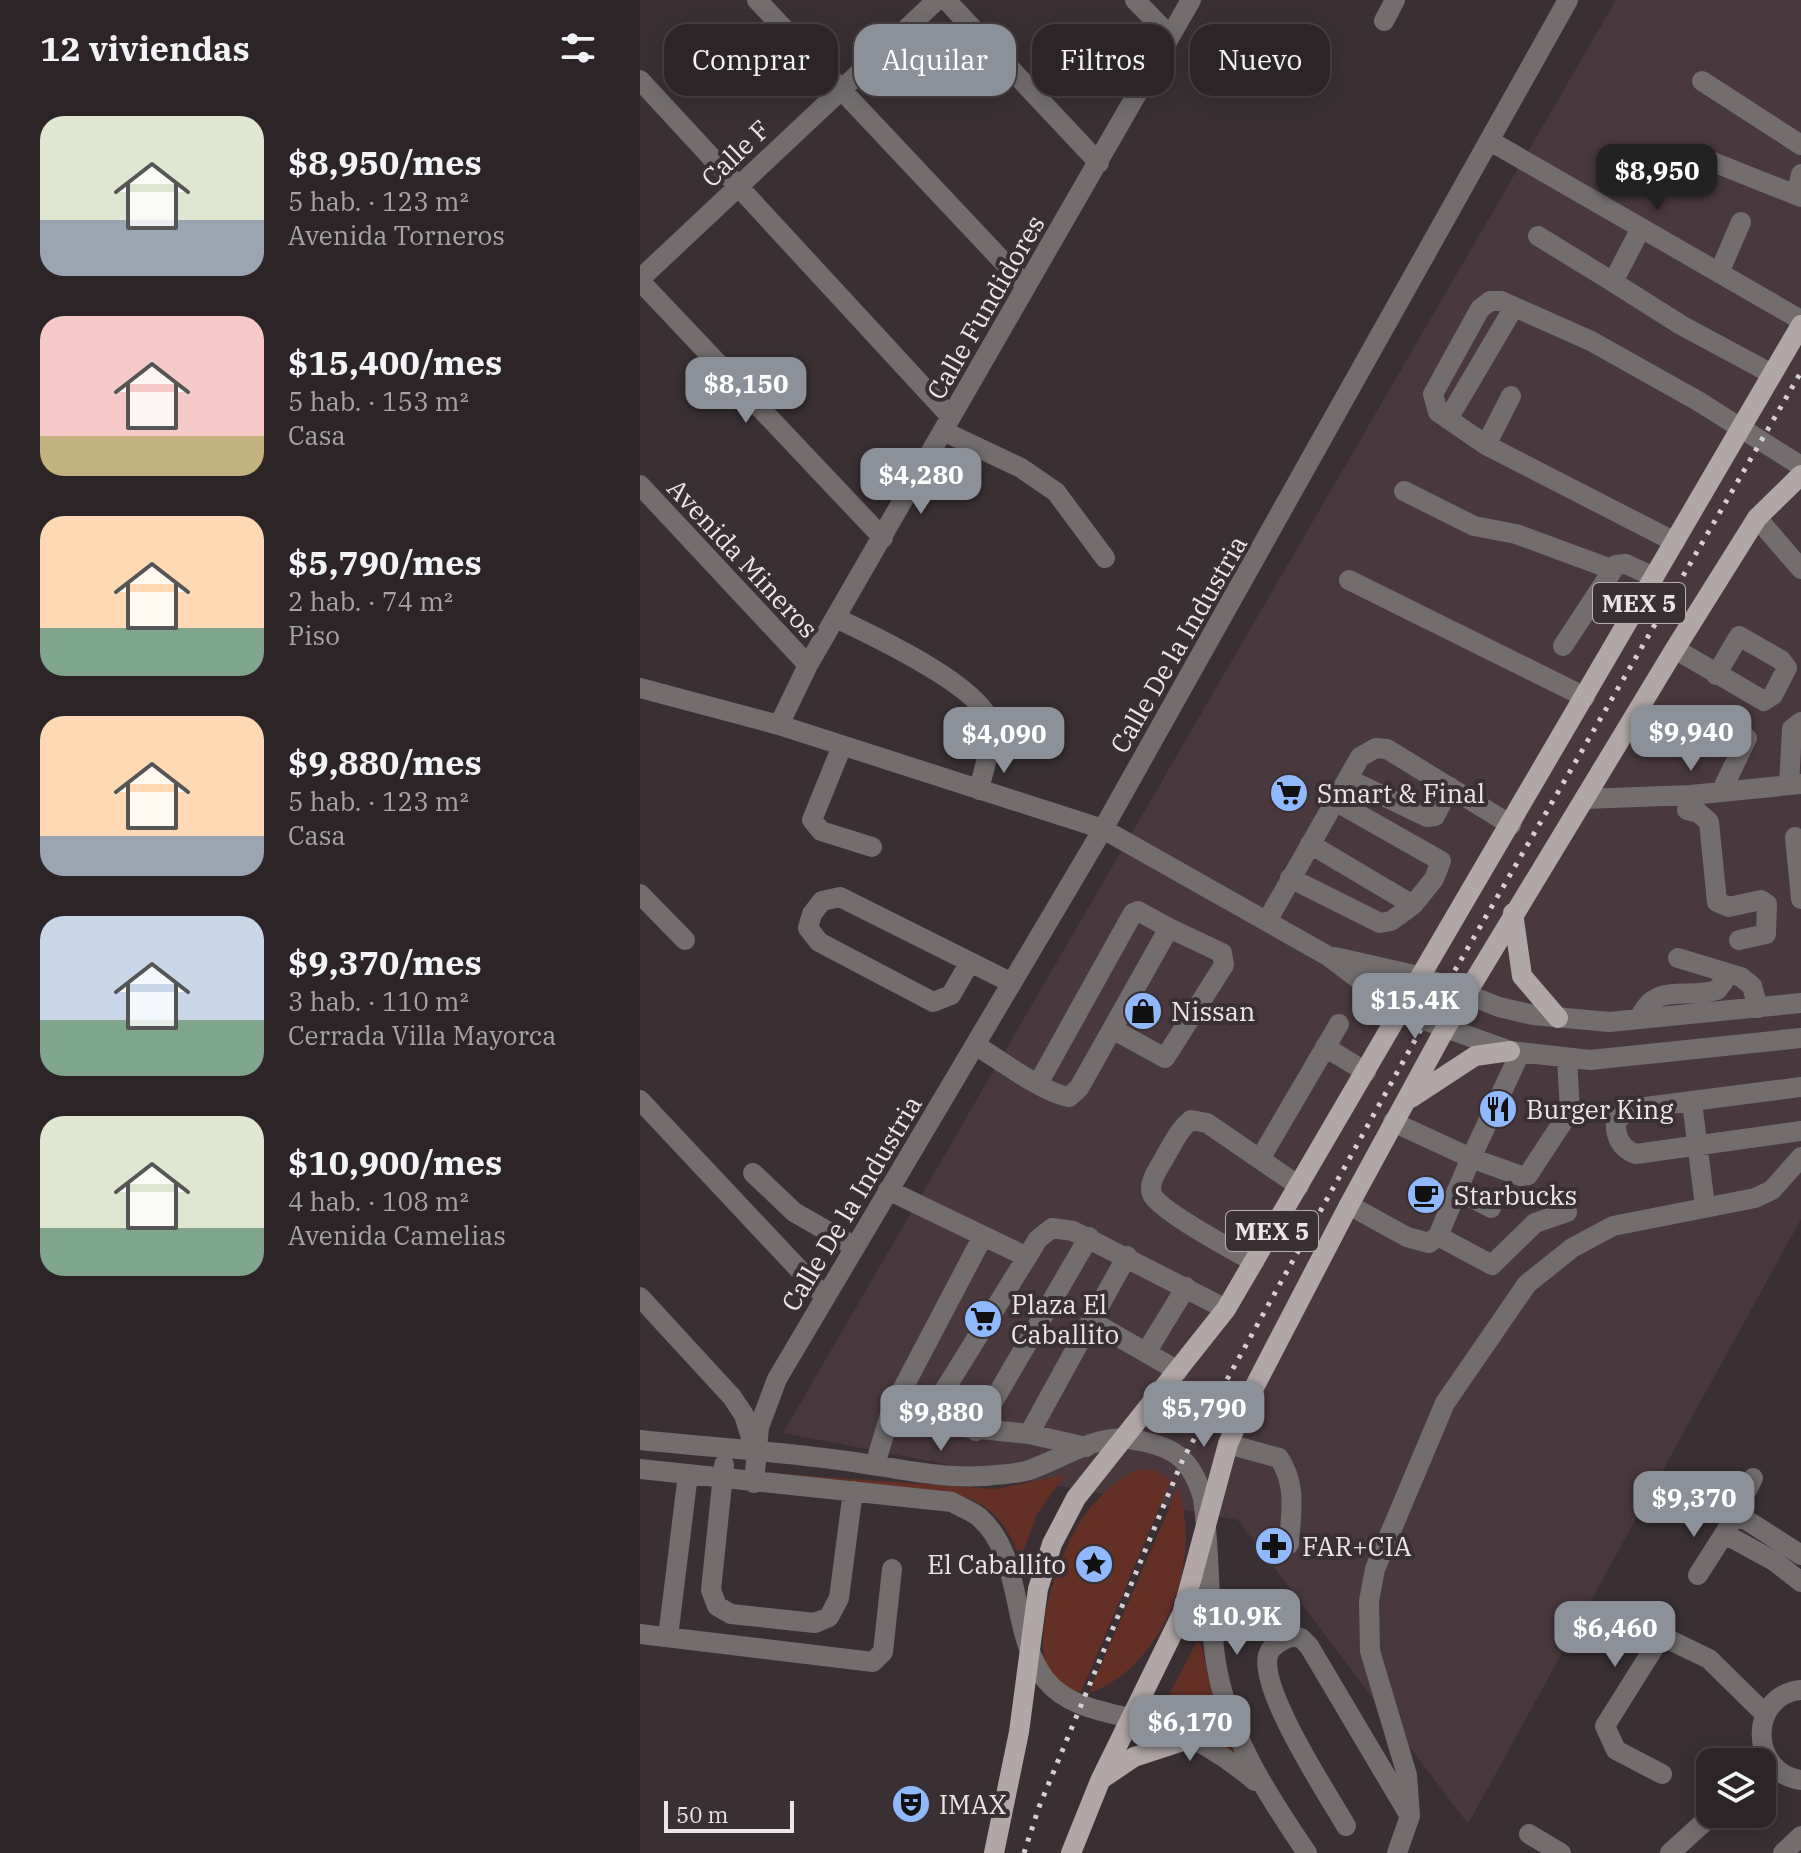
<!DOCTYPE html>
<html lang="es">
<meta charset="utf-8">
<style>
:root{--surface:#2c2426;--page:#383032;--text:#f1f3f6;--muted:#a6a4a7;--line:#484143;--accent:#8c9099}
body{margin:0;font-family:"IBM Plex Serif",serif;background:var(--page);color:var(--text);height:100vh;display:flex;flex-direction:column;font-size:30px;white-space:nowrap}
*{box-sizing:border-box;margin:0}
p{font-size:26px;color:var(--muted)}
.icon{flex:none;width:44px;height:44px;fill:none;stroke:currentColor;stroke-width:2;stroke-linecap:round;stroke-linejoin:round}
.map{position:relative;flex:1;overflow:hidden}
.side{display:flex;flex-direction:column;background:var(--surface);width:640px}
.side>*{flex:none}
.hud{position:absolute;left:24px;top:24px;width:760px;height:72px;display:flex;gap:16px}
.buttons{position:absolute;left:1056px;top:1748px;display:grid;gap:16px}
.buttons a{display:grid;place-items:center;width:80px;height:80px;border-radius:16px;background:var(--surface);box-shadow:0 4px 20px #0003,0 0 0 2px var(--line);font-size:40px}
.scale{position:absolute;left:24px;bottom:20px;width:130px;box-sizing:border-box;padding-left:8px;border:4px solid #ece5e7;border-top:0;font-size:22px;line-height:28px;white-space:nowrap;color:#ece5e7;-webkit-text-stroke:6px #3a3033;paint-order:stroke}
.price{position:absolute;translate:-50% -68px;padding:0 18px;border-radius:16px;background:var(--accent);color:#fff;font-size:26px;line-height:52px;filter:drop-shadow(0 2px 4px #0008)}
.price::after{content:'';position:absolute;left:50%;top:48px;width:24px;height:18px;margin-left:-12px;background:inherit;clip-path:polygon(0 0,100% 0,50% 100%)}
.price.current{background:#222;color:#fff}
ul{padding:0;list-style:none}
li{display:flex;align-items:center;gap:24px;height:200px;padding:0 40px}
li span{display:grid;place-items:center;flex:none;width:224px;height:160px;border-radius:24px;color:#555}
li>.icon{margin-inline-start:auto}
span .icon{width:96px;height:96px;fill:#fffc;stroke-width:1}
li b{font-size:34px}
h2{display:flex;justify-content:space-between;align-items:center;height:96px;padding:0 40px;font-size:34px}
.chip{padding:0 28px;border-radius:24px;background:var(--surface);box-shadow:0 4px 20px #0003,0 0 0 2px var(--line);font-size:28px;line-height:72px}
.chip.current{background:var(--accent);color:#fff}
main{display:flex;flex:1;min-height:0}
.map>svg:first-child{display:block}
</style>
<main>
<section class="side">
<h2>12 viviendas<svg class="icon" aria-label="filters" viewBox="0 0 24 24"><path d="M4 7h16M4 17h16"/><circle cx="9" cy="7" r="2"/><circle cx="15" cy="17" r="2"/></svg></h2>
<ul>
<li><span style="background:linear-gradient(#dfe7d0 65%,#9aa5b1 0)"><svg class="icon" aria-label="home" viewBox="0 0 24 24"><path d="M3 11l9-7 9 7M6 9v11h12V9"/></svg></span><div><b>$8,950/mes</b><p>5 hab. · 123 m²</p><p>Avenida Torneros</p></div></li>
<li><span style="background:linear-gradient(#f6c9c9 75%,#c2b280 0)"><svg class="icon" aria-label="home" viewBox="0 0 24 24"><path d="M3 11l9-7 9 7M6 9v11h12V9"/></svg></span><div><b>$15,400/mes</b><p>5 hab. · 153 m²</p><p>Casa</p></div></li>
<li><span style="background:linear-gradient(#ffd9b3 70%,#7fa58c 0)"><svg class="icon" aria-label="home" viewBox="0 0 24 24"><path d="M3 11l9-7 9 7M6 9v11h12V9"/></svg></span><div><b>$5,790/mes</b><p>2 hab. · 74 m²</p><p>Piso</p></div></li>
<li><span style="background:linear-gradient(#ffd9b3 75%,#9aa5b1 0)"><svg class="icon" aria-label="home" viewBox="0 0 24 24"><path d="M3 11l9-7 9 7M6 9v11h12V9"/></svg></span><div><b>$9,880/mes</b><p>5 hab. · 123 m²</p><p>Casa</p></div></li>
<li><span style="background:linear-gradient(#c9d6e8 65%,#7fa58c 0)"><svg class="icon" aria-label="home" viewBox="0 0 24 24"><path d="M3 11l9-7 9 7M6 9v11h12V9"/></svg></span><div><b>$9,370/mes</b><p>3 hab. · 110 m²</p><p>Cerrada Villa Mayorca</p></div></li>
<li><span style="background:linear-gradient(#dfe7d0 70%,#7fa58c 0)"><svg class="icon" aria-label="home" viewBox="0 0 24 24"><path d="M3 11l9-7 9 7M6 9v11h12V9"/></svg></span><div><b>$10,900/mes</b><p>4 hab. · 108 m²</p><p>Avenida Camelias</p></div></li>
</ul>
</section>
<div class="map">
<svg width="1161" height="1853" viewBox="0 0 1161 1853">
<rect width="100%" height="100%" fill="#3a3033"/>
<path fill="#49393e" d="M976 0H1161V1219L828 1824 598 1520 143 1433Z"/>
<path fill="#643025" d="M498 1469 514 1470 531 1480 441 1692C369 1684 417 1558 440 1522 455 1500 474 1480 498 1469Z
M127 1473 355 1489 425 1475 397 1514 380 1560C370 1531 357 1509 328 1498Z
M538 1488C563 1560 525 1667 449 1693Z
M557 1641 561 1644 579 1720 605 1769 575 1742 525 1712 524 1705Z"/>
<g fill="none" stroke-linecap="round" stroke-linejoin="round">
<path stroke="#736d6e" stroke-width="20" d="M117 0 386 286
M306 0 459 163
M495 0 530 36
M744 21 755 0
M0 80 311 417
M1062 81 1161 145
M852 142 1161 320
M1063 158 1161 197
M1157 194 1161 174
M898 236 973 282 1001 228
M1079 273 1101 222
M0 279 297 0
M0 281 243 538
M973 282 1041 325 1132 374
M808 419 874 307
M303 431 381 468 416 492 465 558
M846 445 871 396
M0 485 168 665
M764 491 834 526 876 534 971 569
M1117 518 1161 569
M1035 542 846 445 798 412 793 394 840 309 850 301H861L951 341 1058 401 1161 466
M709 580 945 697
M196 618C229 634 350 689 351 728 352 747 343 771 339 790
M923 646 976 565 986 564 1014 577
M1035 649 1124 701 1133 695 1147 668 1141 660 1099 636 1076 675
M0 688 139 725 463 829 688 956 762 1012 870 1051 950 1060 1161 1038
M139 725 168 665 551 0
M202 746 172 820 181 831 232 847
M708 779 787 817 795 816 810 787
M1149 785 1152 729 1161 722
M1081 792 1107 738
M1051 795 1047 810 1059 813 1069 822 1077 902 1089 907 1121 900 1127 904 1126 934 1099 940
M944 799 1051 795 1161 784
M695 801 801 861 794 879 773 905
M1155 837 1161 899
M650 878 740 923 751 921 773 905 670 844
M0 894 45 940
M627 921 720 757 736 748 747 749 871 825
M695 957 783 977 859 1007 893 1015 969 1022 1161 1003
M1038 958 1101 977 1112 986 1118 1008
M330 962 311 995 293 1002 179 942 168 928 172 914 182 901 200 897 372 983
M999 1019C1016 981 1044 1000 1077 990L1084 981V972
M474 1030 525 1058 584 965 582 953 529 928
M335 1045C359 1059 403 1093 429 1097L439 1088 529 928 498 911 493 913 399 1082
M685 1047 726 1072
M880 1053 831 1158 881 1176 888 1175 930 1111 927 1059
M1161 1087 990 1109 976 1121C975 1137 981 1149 996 1154L1161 1131
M0 1100 185 1297
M1052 1102 1065 1206
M620 1159 699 1024
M113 1173 154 1212 215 1247
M248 1190 387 1257 398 1239 412 1228 433 1231 586 1309
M817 1190 851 1208
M709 1205 767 1237 789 1243 798 1236 831 1158 753 1122
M798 1236 852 1265 895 1223 927 1212
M342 1238 251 1411 284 1423 389 1434 446 1447
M487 1256 451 1321 538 1371
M614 1262C595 1251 518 1210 512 1194 507 1182 521 1165 526 1155 534 1142 539 1129 551 1120L567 1123 659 1186
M0 1297 92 1397 104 1415 114 1447
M507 1351 546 1287
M284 1423 387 1257
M336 1431 449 1237
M389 1434 451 1321
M0 1440C66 1447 133 1451 199 1460 247 1466 296 1479 344 1476 357 1475 373 1474 386 1471 418 1461 455 1434 489 1439 531 1445 551 1456 563 1498 570 1550 568 1603 575 1656 585 1730 626 1793 667 1853
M588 1444 639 1458C657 1485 651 1512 649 1544
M84 1465 71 1590 77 1606 91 1614 175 1623 189 1617 199 1598 213 1491
M235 1465 251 1411
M0 1469 312 1502C320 1507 332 1511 339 1517 385 1558 369 1632 405 1679 433 1715 487 1713 527 1728 560 1740 589 1759 615 1781
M114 1483 119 1427 137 1379 463 829 928 0
M1093 1518 1105 1519 1161 1555
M1086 1531 1090 1537 1134 1561 1161 1582
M1058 1575 1086 1531 1113 1478
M1007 1629 1069 1659 1125 1714
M0 1634 233 1662 243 1652 252 1569
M1022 1635 965 1726 976 1750 1022 1774
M28 1637 48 1474
M1161 1690C1108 1695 1109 1773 1161 1780
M706 1826C687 1793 619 1690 628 1655 631 1645 643 1640 652 1636L661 1638 669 1646 768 1813
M889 1834 921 1853
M757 1853 770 1816 767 1775 730 1651 729 1601 735 1569 805 1403 887 1284 932 1248 973 1226 1115 1198 1132 1190 1161 1157
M1030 1853 1073 1814
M1143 1853 1161 1836"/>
<path stroke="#b2a7a7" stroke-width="20" d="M873 913 882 976 918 1018
M771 1098 835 1056 870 1051
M463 1778 494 1757 552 1738
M354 1853 379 1732 398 1589 412 1544 436 1498 586 1309 1161 325
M431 1853 460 1781 542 1614 588 1444 606 1403 709 1205 805 1029 1035 649 1117 518 1161 475"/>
<path stroke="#d7d0d2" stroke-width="5" stroke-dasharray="4 8" stroke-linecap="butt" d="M384 1853 399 1807 543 1459 785 1022 1161 372"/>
</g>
<defs>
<symbol id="supermarket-disc" viewBox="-11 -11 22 22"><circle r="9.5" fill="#90b8fd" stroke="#3a3033"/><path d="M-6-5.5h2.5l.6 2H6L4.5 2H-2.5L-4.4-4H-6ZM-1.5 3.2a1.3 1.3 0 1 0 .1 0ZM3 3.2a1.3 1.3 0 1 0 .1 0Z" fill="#111"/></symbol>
<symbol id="shop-disc" viewBox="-11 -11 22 22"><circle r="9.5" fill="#90b8fd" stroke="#3a3033"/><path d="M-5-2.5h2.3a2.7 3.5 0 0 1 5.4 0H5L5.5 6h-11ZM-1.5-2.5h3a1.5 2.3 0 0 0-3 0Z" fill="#111"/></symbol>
<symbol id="restaurant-disc" viewBox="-11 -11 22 22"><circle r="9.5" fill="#90b8fd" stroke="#3a3033"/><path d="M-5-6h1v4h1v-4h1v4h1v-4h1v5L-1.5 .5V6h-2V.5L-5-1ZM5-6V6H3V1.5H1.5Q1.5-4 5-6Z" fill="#111"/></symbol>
<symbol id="cafe-disc" viewBox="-11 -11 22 22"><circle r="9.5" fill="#90b8fd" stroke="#3a3033"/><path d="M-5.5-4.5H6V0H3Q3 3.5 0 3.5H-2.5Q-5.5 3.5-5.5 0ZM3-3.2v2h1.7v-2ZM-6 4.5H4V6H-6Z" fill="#111"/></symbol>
<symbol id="pharmacy-disc" viewBox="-11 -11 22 22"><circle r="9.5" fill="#90b8fd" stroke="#3a3033"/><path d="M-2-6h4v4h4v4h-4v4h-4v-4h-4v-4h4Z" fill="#111"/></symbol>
<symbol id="sight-disc" viewBox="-11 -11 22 22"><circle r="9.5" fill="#90b8fd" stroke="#3a3033"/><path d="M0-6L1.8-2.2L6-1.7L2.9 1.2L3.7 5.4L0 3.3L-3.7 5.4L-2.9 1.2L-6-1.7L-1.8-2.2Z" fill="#111"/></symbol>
<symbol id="theatre-disc" viewBox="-11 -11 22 22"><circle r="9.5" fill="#90b8fd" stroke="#3a3033"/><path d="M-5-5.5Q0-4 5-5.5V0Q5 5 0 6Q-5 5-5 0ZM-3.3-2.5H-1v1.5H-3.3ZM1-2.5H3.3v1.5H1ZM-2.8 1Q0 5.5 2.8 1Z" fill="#111"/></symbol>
</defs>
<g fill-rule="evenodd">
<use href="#supermarket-disc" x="627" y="771" width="44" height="44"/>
<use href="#shop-disc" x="481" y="989" width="44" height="44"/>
<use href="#restaurant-disc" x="836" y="1087" width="44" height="44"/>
<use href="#cafe-disc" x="764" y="1173" width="44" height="44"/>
<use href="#supermarket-disc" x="321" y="1297" width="44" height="44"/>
<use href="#pharmacy-disc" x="612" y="1524" width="44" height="44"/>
<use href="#sight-disc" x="432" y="1542" width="44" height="44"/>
<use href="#theatre-disc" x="249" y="1782" width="44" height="44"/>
</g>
<g text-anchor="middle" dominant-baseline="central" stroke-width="8" stroke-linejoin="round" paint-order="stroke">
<g fill="#3a3033" stroke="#b7afb1" stroke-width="2">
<rect x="953" y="583" width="92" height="40" rx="6"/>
<rect x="586" y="1211" width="92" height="40" rx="6"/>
</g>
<g font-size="24" font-weight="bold" fill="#ece5e7">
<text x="999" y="603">MEX 5</text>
<text x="632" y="1231">MEX 5</text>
</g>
<g font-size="26" fill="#ece5e7" stroke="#3a3033">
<text transform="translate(95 153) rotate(-44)">Calle F</text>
<text transform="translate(345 307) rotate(-60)">Calle Fundidores</text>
<text transform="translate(103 558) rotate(47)">Avenida Mineros</text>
<text transform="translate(538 644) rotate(-60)">Calle De la Industria</text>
<text transform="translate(211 1203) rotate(-59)">Calle De la Industria</text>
</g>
<g font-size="26" fill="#ece5e7" stroke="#3a3033" text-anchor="start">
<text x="677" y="793">Smart &amp; Final</text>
<text x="531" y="1011">Nissan</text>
<text x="886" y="1109">Burger King</text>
<text x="814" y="1195">Starbucks</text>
<text x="371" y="1304">Plaza El<tspan x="371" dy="30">Caballito</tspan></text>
<text x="662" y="1546">FAR+CIA</text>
<text x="426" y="1564" text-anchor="end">El Caballito</text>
<text x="299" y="1804">IMAX</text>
</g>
</g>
</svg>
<div class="buttons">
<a><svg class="icon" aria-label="layers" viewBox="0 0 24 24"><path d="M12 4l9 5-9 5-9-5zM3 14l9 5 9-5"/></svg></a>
</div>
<div class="scale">50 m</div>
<b class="price current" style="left:1017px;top:212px">$8,950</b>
<b class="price" style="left:106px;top:425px">$8,150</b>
<b class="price" style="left:281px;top:516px">$4,280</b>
<b class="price" style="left:1051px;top:773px">$9,940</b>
<b class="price" style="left:364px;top:775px">$4,090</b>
<b class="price" style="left:775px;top:1041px">$15.4K</b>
<b class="price" style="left:564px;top:1449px">$5,790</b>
<b class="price" style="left:301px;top:1453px">$9,880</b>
<b class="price" style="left:1054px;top:1539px">$9,370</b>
<b class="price" style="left:597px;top:1657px">$10.9K</b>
<b class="price" style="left:975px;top:1669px">$6,460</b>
<b class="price" style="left:550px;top:1763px">$6,170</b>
<div class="hud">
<a class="chip">Comprar</a>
<a class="chip current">Alquilar</a>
<a class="chip">Filtros</a>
<a class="chip">Nuevo</a>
</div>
</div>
</main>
